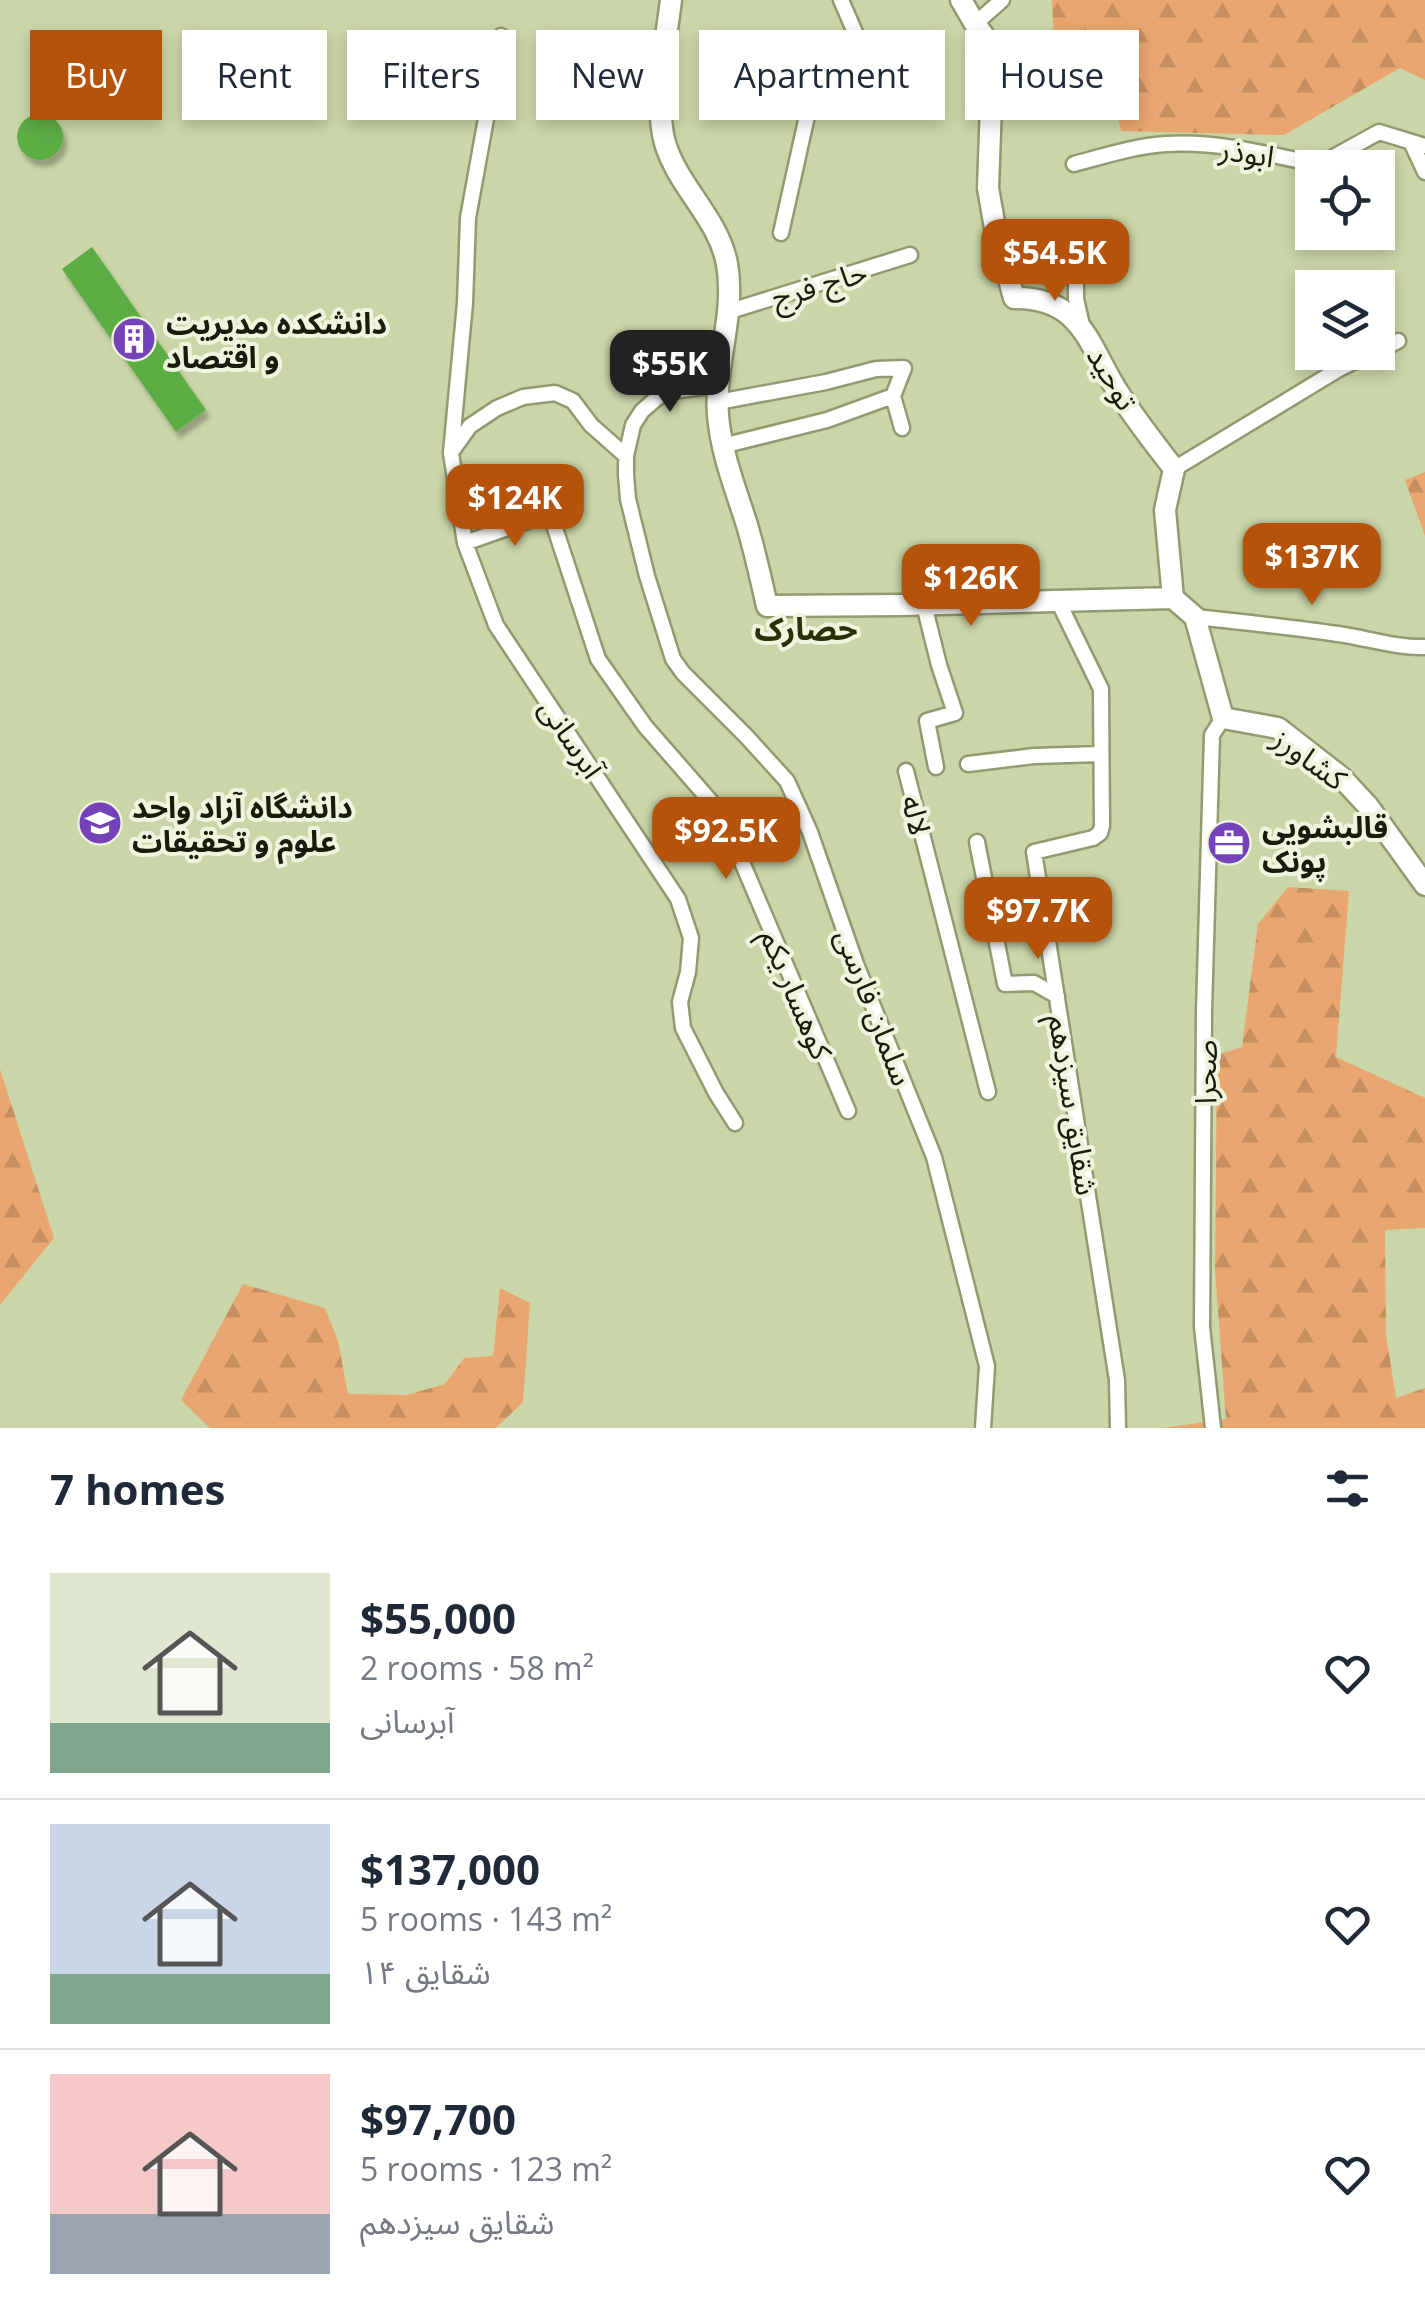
<!DOCTYPE html>
<meta charset="utf-8">
<style>
:root{--surface:#fff;--page:#f6f6f7;--text:#1f2937;--muted:#747a83;--line:#e0e1e3;--accent:#b45309}
body{margin:0;font-family:"Open Sans","Noto Sans Arabic",sans-serif;background:var(--page);color:var(--text);height:100vh;display:flex;flex-direction:column;font-size:38px;white-space:nowrap}
*{box-sizing:border-box;margin:0}
p{font-size:32px;color:var(--muted)}
.icon{flex:none;width:55px;height:55px;fill:none;stroke:currentColor;stroke-width:2;stroke-linecap:round;stroke-linejoin:round}
.map{position:relative;height:1428px;overflow:hidden}
.details{display:flex;flex-direction:column;background:var(--surface);flex:1}
.details>*{flex:none}
.banner{position:absolute;left:30px;top:30px;width:1365px;height:90px;display:flex;gap:20px}
.tools{position:absolute;left:1295px;top:150px;display:grid;gap:20px}
.tools a{display:grid;place-items:center;width:100px;height:100px;border-radius:0px;background:var(--surface);box-shadow:0 5px 15px #0003;font-size:50px}
.price{position:absolute;translate:-50% -85px;padding:0 22px;border-radius:20px;background:var(--accent);color:#fff;font-size:32px;line-height:65px;filter:drop-shadow(0 2px 5px #0008)}
.price::after{content:'';position:absolute;left:50%;top:60px;width:30px;height:22px;margin-left:-15px;background:inherit;clip-path:polygon(0 0,100% 0,50% 100%)}
.price.selected{background:#222;color:#fff}
ul{padding:0;list-style:none}
li{display:flex;align-items:center;gap:30px;height:250px;padding:0 50px}
li+li{border-top:2px solid var(--line)}
li span{display:grid;place-items:center;flex:none;width:280px;height:200px;border-radius:0px;color:#555}
li>.icon{margin-inline-start:auto}
span .icon{width:120px;height:120px;fill:#fffc;stroke-width:1}
li b{font-size:42px}
h2{display:flex;justify-content:space-between;align-items:center;height:120px;padding:0 50px;font-size:42px}
.pill{padding:0 35px;border-radius:0px;background:var(--surface);box-shadow:0 5px 15px #0003;font-size:35px;line-height:90px}
.pill.selected{background:var(--accent);color:#fff}
.map>svg:first-child{display:block}
</style>
<div class="map">
<svg width="1425" height="1428" viewBox="0 0 1425 1428">
<defs>
<pattern id="forest-firs" width="22" height="20" patternUnits="userSpaceOnUse" patternTransform="scale(2.5)"><rect width="22" height="20" fill="#e9a670"/><path d="M5 1l3.5 6h-7zM16 11l3.5 6h-7z" fill="#c78e60"/></pattern>
<filter id="shadow"><feDropShadow dx="4" dy="7" stdDeviation="2.5" flood-color="#0004"/></filter>
</defs>
<rect width="100%" height="100%" fill="#cbd6a8"/>
<path fill="url(#forest-firs)" d="M1052 0H1425V80L1400 68 1284 135 1121 131 1107 69 1055 65Z
M1425 472V536L1405 480Z
M1288 887 1349 891 1336 1057 1425 1098V1228L1385 1230 1386 1334 1396 1398 1425 1388V1428H1163L1226 1419 1215 1270 1217 1055 1242 1047 1258 924Z
M0 1069 54 1238 0 1305Z
M243 1284 325 1308 338 1341 348 1394 407 1395 445 1384 464 1358 493 1356 500 1288 530 1303 523 1402 496 1428H210L181 1400Z"/>
<path fill="#5dad45" filter="url(#shadow)" d="M17 137a23 23 0 1 1 46 0a23 23 0 1 1-46 0Z
M92 247 206 410 176 432 62 269Z"/>
<g fill="none" stroke-linecap="round" stroke-linejoin="round">
<defs>
<path id="street" d="M975 24 1002 0
M501 36 468 218 465 303 451 453 465 543 496 625 678 899 691 938 688 972 680 1002 683 1028 716 1093 735 1123
M1411 142 1425 172
M1074 164C1104 156 1135 146 1166 144 1218 141 1268 154 1319 165L1379 132 1425 146
M781 233 811 98 863 51 841 0
M1076 276V299L1082 325
M727 312 910 255
M1378 351 1398 341
M719 385 672 391 658 397 642 411 633 425 626 456V475L628 499 647 576 673 659 683 673 746 736 787 781 810 832 856 964 934 1157 987 1366 983 1428
M718 402 826 382 876 369 904 368 893 396 902 428
M722 446 827 420 893 396
M452 451 470 426 497 408 523 397 555 393 573 401 591 425 626 456
M1174 469 1339 369 1374 352
M465 543 550 513 598 659 645 726 713 804 730 834 848 1111
M1058 601 1101 689 1102 826 1100 833 1093 838 1034 852 1117 1380 1118 1428
M924 605 939 665 955 713 927 721 936 767
M1195 617C1243 622 1291 627 1338 634 1367 638 1396 648 1425 647
M968 764 1034 756 1101 754
M906 771 988 1092
M977 842 1005 984 1034 983 1057 996
M1213 1428 1202 1327 1204 1011 1212 735 1223 718"/>
<path id="secondary" d="M671 0C666 40 654 105 665 143 678 187 719 219 727 264 736 314 714 365 718 415 721 453 736 490 747 525 755 552 761 579 767 606L903 605 1173 598
M961 0 975 24 993 48 988 188 995 228 1014 298C1082 297 1088 345 1118 392 1135 419 1155 444 1174 469L1165 510 1173 598
M1173 598 1195 617 1223 718 1278 728 1341 777 1368 806 1425 885"/>
</defs>
<use href="#street" stroke="#909b6f" stroke-width="19"/>
<use href="#secondary" stroke="#909b6f" stroke-width="25"/>
<use href="#street" stroke="#fff" stroke-width="14"/>
<use href="#secondary" stroke="#fff" stroke-width="20"/>
</g>
<defs>
<symbol id="building-disc" viewBox="-11 -11 22 22"><circle r="9.5" fill="#7442b9" stroke="#eef4dd"/><path d="M-4-6H4V6H1V3H-1V6H-4ZM-2.5-4.3h1.7v1.8h-1.7ZM.8-4.3h1.7v1.8H.8ZM-2.5-1h1.7V.8h-1.7ZM.8-1h1.7V.8H.8Z" fill="#fff"/></symbol>
<symbol id="university-disc" viewBox="-11 -11 22 22"><circle r="9.5" fill="#7442b9" stroke="#eef4dd"/><path d="M0-5L7-2L0 1L-7-2ZM-4 1L0 2.5L4 1V4Q0 6-4 4Z" fill="#fff"/></symbol>
<symbol id="office-disc" viewBox="-11 -11 22 22"><circle r="9.5" fill="#7442b9" stroke="#eef4dd"/><path d="M-6-3h4V-5.5h4V-3h4V5H-6ZM-1-4.5V-3h2v-1.5ZM-6 0V1H6V0Z" fill="#fff"/></symbol>
</defs>
<g fill-rule="evenodd">
<use href="#building-disc" x="109" y="314" width="50" height="50"/>
<use href="#university-disc" x="75" y="798" width="50" height="50"/>
<use href="#office-disc" x="1204" y="818" width="50" height="50"/>
</g>
<g text-anchor="middle" dominant-baseline="central" stroke-width="8" stroke-linejoin="round" paint-order="stroke">
<g font-size="30" fill="#181c0a" stroke="#eef4dd">
<text transform="translate(1247 152) rotate(9)">ابوذر</text>
<text transform="translate(819 284) rotate(-17)">حاج فرج</text>
<text transform="translate(1113 378) rotate(59)">توحید</text>
<text transform="translate(572 738) rotate(56)">آبرسانی</text>
<text transform="translate(1310 758) rotate(36)">کشاورز</text>
<text transform="translate(917 815) rotate(76)">لاله</text>
<text transform="translate(797 994) rotate(67)">کوهسار یکم</text>
<text transform="translate(875 1007) rotate(69)">سلمان فارسی</text>
<text transform="translate(1204 1072) rotate(-90)">صحرا</text>
<text transform="translate(1074 1105) rotate(81)">شقایق سیزدهم</text>
</g>
<g font-size="30" font-weight="bold" fill="#181c0a" stroke="#eef4dd" text-anchor="start">
<text x="166" y="322">دانشکده مدیریت<tspan x="166" dy="34">و اقتصاد</tspan></text>
<text x="132" y="806">دانشگاه آزاد واحد<tspan x="132" dy="34">علوم و تحقیقات</tspan></text>
<text x="1262" y="826">قالبشویی<tspan x="1262" dy="34">پونک</tspan></text>
</g>
<g font-size="32" font-weight="bold" fill="#2a3106" stroke="#eef4dd">
<text x="806" y="627">حصارک</text>
</g>
</g>
</svg>
<div class="tools">
<a><svg class="icon" aria-label="locate" viewBox="0 0 24 24"><circle cx="12" cy="12" r="6"/><path d="M12 2v4M12 18v4M2 12h4M18 12h4"/></svg></a>
<a><svg class="icon" aria-label="layers" viewBox="0 0 24 24"><path d="M12 4l9 5-9 5-9-5zM3 14l9 5 9-5"/></svg></a>
</div>
<b class="price" style="left:1055px;top:304px">$54.5K</b>
<b class="price selected" style="left:670px;top:415px">$55K</b>
<b class="price" style="left:515px;top:549px">$124K</b>
<b class="price" style="left:1312px;top:608px">$137K</b>
<b class="price" style="left:971px;top:629px">$126K</b>
<b class="price" style="left:726px;top:882px">$92.5K</b>
<b class="price" style="left:1038px;top:962px">$97.7K</b>
<div class="banner">
<a class="pill selected">Buy</a>
<a class="pill">Rent</a>
<a class="pill">Filters</a>
<a class="pill">New</a>
<a class="pill">Apartment</a>
<a class="pill">House</a>
</div>
</div>
<section class="details">
<h2>7 homes<svg class="icon" aria-label="filters" viewBox="0 0 24 24"><path d="M4 7h16M4 17h16"/><circle cx="9" cy="7" r="2"/><circle cx="15" cy="17" r="2"/></svg></h2>
<ul>
<li><span style="background:linear-gradient(#dfe7d0 75%,#7fa58c 0)"><svg class="icon" aria-label="home" viewBox="0 0 24 24"><path d="M3 11l9-7 9 7M6 9v11h12V9"/></svg></span><div><b>$55,000</b><p>2 rooms · 58 m²</p><p>آبرسانی</p></div><svg class="icon" aria-label="heart" viewBox="0 0 24 24"><path d="M12 20l-8-8c-3-5 5-10 8-4 3-6 11-1 8 4z"/></svg></li>
<li><span style="background:linear-gradient(#c9d6e8 75%,#7fa58c 0)"><svg class="icon" aria-label="home" viewBox="0 0 24 24"><path d="M3 11l9-7 9 7M6 9v11h12V9"/></svg></span><div><b>$137,000</b><p>5 rooms · 143 m²</p><p>شقایق ۱۴</p></div><svg class="icon" aria-label="heart" viewBox="0 0 24 24"><path d="M12 20l-8-8c-3-5 5-10 8-4 3-6 11-1 8 4z"/></svg></li>
<li><span style="background:linear-gradient(#f6c9c9 70%,#9aa5b1 0)"><svg class="icon" aria-label="home" viewBox="0 0 24 24"><path d="M3 11l9-7 9 7M6 9v11h12V9"/></svg></span><div><b>$97,700</b><p>5 rooms · 123 m²</p><p>شقایق سیزدهم</p></div><svg class="icon" aria-label="heart" viewBox="0 0 24 24"><path d="M12 20l-8-8c-3-5 5-10 8-4 3-6 11-1 8 4z"/></svg></li>
</ul>
</section>
